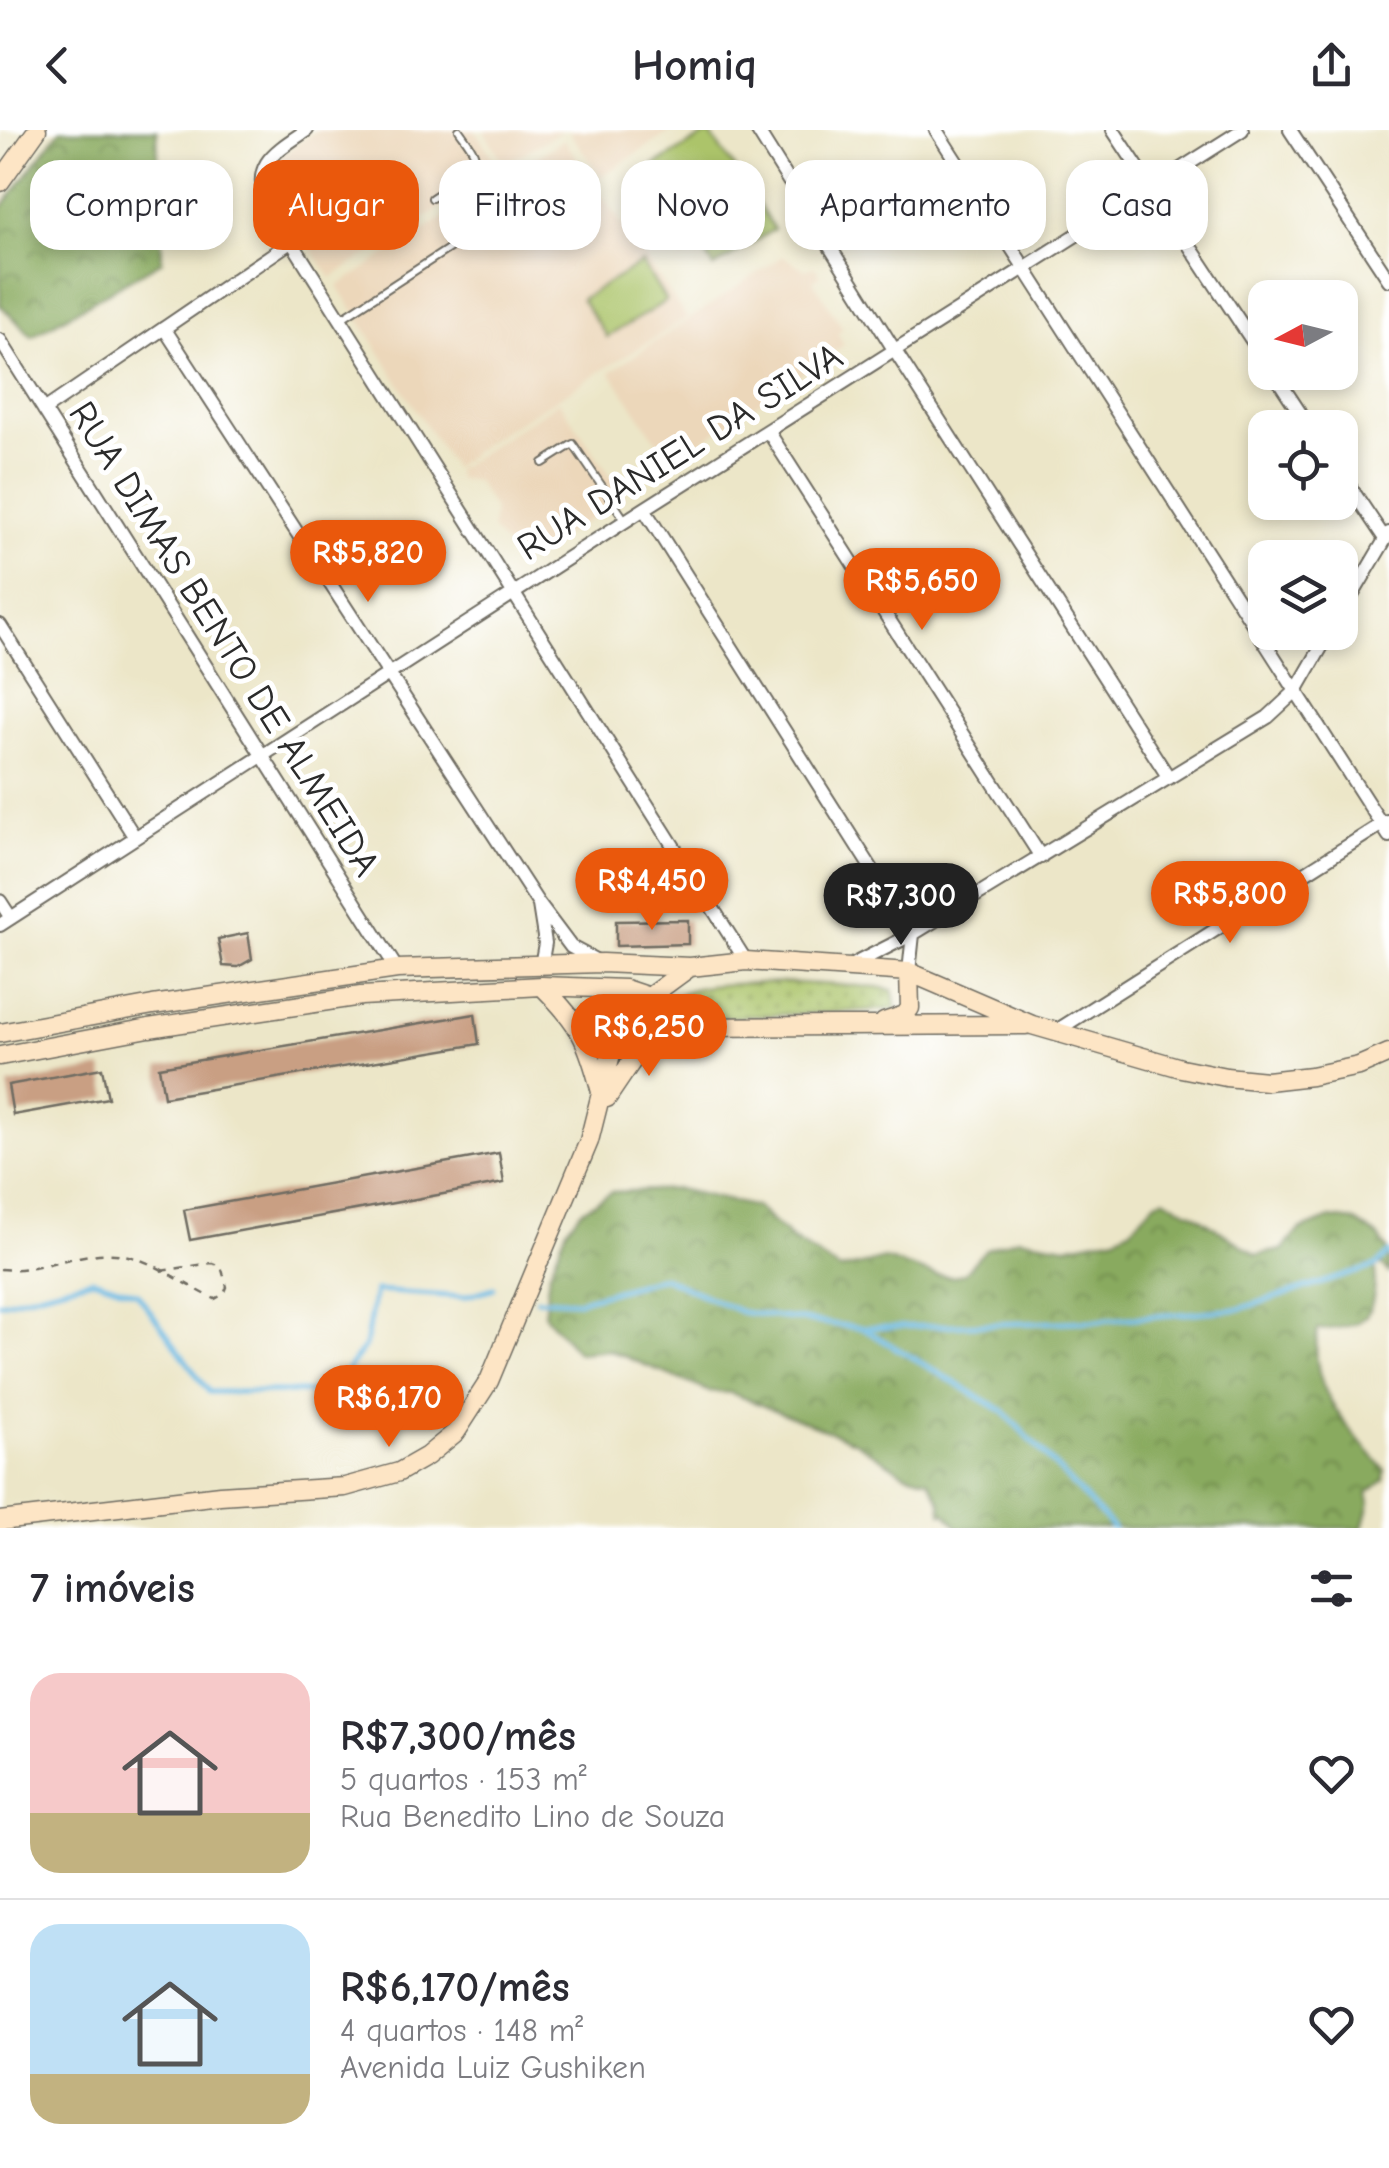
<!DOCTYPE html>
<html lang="pt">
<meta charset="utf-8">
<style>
:root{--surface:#fff;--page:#f2f2f3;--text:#2b2b33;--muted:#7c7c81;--line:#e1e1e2;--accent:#ea580c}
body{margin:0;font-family:"Comic Neue",sans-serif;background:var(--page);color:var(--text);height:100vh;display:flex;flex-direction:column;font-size:38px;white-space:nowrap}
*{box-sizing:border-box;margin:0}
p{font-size:32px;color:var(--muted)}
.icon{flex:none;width:55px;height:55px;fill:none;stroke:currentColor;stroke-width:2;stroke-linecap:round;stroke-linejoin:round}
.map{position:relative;height:1398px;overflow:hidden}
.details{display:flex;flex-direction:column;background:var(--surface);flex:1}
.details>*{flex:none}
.top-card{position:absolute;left:30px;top:30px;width:1330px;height:90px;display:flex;gap:20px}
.needle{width:65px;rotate:263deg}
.fabs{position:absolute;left:1248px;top:150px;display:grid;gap:20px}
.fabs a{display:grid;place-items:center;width:110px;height:110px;border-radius:20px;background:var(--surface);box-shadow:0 5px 15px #0003;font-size:50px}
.price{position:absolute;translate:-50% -85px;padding:0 22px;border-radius:35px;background:var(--accent);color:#fff;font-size:32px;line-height:65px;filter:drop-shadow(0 2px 5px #0008)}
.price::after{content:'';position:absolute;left:50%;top:60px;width:30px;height:22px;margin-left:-15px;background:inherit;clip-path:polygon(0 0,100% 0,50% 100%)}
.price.active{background:#222;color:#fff}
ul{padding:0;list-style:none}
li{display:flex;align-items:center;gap:30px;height:250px;padding:0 30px}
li+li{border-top:2px solid var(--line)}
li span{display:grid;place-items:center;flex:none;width:280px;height:200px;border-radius:30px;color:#555}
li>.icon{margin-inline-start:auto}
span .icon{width:120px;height:120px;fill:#fffc;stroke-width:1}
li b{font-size:42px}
h2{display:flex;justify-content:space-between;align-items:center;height:120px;padding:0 30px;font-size:42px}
.pill{padding:0 35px;border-radius:30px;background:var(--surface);box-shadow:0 5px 15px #0003;font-size:35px;line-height:90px}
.pill.active{background:var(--accent);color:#fff}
header{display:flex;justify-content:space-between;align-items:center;height:130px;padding:0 30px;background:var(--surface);font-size:45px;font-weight:700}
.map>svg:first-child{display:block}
</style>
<header><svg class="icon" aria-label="back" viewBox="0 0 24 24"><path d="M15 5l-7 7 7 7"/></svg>Homiq<svg class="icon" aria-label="share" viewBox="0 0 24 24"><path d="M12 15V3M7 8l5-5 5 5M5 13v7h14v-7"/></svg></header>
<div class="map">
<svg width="1389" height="1398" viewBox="0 0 1389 1398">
<defs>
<pattern id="forest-crowns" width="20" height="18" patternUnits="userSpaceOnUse" patternTransform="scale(2.5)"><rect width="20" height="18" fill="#89aa5e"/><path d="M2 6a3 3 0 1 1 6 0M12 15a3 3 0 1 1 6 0" fill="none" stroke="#708b4e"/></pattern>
<pattern id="park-dots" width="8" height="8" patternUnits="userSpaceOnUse" patternTransform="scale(2.5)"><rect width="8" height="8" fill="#acc46a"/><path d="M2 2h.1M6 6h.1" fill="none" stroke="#8c9f57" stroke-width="1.8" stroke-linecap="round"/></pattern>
</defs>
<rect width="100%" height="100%" fill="#fff"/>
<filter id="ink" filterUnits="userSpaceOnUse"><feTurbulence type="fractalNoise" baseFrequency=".01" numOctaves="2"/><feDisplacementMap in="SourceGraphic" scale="20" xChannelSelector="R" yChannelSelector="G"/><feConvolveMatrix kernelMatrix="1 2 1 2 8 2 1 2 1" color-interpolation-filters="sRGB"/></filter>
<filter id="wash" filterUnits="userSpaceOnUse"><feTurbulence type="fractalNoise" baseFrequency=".0048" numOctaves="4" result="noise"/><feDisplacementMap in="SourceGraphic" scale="40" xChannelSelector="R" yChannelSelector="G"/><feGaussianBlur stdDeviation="2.25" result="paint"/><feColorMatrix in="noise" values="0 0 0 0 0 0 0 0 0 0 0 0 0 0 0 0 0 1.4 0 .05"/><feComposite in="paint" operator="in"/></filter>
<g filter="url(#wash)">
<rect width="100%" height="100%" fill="#ece6c8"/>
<path fill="#ecd7ba" d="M317 0H475L500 39 331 148 274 63 266 43 273 32Z
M483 0H563L505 34Z
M568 0H673L601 47Z
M564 10 687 188 488 311 453 338 338 156Z
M783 126 805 140 815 137 820 145 813 151 843 199 837 202 844 215 671 332 610 242Z
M559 271 625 367 532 425 517 429 492 400 494 380 476 351 458 349 455 340Z"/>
<path fill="url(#forest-crowns)" stroke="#5a6a44" stroke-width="2.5" d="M60 0H157L162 131 32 206 0 175V80Z
M678 1059 756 1077 792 1109 840 1140 885 1129 935 1145 953 1147 964 1143 986 1119 1018 1108 1066 1116 1116 1106 1131 1098 1156 1071 1164 1068 1193 1083 1257 1125 1282 1120 1299 1100 1331 1088 1355 1091 1379 1107 1389 1123V1143L1382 1135 1376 1136C1373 1188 1371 1196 1318 1200 1307 1261 1349 1297 1385 1340L1384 1350 1368 1363 1370 1372 1363 1398H958L946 1383H942L941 1372 929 1350 904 1343 854 1311 731 1263 708 1261 609 1220 578 1223 544 1184 549 1144 567 1098 581 1081 612 1062Z"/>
<path fill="url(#park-dots)" stroke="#6c784a" stroke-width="2.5" d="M782 852 878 857 892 860 897 879 693 889 678 884C675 878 673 874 677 868 686 851 762 854 782 852Z"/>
<path fill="#acc46a" stroke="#6c784a" stroke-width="2.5" d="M709 3 736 40 678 76 652 37Z
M750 61 774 99 714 137 689 97Z
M642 133 666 171 607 207 581 169Z"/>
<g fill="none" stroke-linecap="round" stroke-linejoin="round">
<path stroke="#66b7e1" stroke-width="5" d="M537 1169 578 1171 663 1147 741 1182 861 1198 1098 1191 1239 1179 1376 1136 1389 1124
M0 1173 93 1149 137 1163 209 1262H331L365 1216 375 1161 463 1167 494 1158
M864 1199 1004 1282 1113 1398"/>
</g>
<g id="blocks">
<path fill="#c99f83" d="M688 790V814L616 816V791Z
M248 803 252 829 238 837 223 836 218 809Z
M475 884 479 914 164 967 159 937Z
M102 938 108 968 13 985 8 955Z
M499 1023 504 1053 190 1110 184 1080Z"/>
</g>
</g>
<g filter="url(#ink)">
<use href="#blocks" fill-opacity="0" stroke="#6f6c62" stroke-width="2.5"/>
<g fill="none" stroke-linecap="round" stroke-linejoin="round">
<defs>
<path id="service" d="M432 68 475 40C480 25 467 12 459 0
M342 188 479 99
M543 333 573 314 625 390"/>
<path id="minor" d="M307 0C276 21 248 35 269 76L746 831
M757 0 895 221 1169 648
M936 0 1389 706
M1113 0 1265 230
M1290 0 1389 150
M164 198 538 773 571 817 599 832
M0 210 397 839
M1273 242 1310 298
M44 280 292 111
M768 301 1041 727
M1340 342 1385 409
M644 379 913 804
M1340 486 1389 403
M0 495 134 706
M0 771 11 788
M539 775 545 813 541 836
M0 795 644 379 1242 0
M850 836 913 804 1268 587 1296 561 1330 502
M909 842 913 804
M1056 901 1387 691"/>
<path id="secondary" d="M0 52 37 0
M542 856C581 895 587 909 601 962
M884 892 905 885 910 878 909 842
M685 897 1026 895
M0 903 153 875 397 839 602 833 690 837 746 831 909 842 1032 895 1181 938 1226 947 1267 951 1311 946 1359 936 1389 923
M0 926 149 898 361 866 542 856 625 859 649 867 685 897
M607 968 634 928 685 897
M0 1391 220 1365 345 1357 399 1342 427 1326 456 1302 489 1251 589 1011 611 924 649 867 690 837"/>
</defs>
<use href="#service" stroke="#6f6c62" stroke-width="10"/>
<use href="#minor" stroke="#6f6c62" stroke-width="16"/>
<use href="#secondary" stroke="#6f6c62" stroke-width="21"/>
<path stroke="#6f6c62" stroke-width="2.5" stroke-dasharray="8 8" stroke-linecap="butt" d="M0 1139C42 1143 81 1118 123 1125 151 1129 188 1157 215 1169L224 1164 227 1157 221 1136 212 1133 160 1141"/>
<use href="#service" stroke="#fff" stroke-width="6"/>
<use href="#minor" stroke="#fff" stroke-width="12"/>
<use href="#secondary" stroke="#fde5c5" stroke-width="18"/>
</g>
</g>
<g text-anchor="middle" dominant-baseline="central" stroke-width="10" stroke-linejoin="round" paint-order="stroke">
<g font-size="38" fill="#2b2b2b" stroke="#fff">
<text transform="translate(680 322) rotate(-32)">RUA DANIEL DA SILVA</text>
<text transform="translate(224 509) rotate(58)">RUA DIMAS BENTO DE ALMEIDA</text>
</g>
</g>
</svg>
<div class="fabs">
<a><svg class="needle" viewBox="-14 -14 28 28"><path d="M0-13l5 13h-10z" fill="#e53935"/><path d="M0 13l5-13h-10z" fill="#7c7c81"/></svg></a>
<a><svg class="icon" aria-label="locate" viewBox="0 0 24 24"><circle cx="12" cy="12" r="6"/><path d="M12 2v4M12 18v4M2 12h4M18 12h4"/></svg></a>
<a><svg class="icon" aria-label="layers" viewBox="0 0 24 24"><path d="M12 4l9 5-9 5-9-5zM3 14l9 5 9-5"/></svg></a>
</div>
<b class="price" style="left:368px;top:475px">R$5,820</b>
<b class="price" style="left:922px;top:503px">R$5,650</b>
<b class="price" style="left:652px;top:803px">R$4,450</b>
<b class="price" style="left:1230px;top:816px">R$5,800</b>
<b class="price active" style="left:901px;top:818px">R$7,300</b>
<b class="price" style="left:649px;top:949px">R$6,250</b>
<b class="price" style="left:389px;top:1320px">R$6,170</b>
<div class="top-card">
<a class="pill">Comprar</a>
<a class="pill active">Alugar</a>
<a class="pill">Filtros</a>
<a class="pill">Novo</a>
<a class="pill">Apartamento</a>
<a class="pill">Casa</a>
</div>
</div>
<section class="details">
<h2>7 imóveis<svg class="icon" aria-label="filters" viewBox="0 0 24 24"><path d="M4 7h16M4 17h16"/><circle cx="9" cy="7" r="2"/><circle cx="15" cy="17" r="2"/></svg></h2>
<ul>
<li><span style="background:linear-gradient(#f6c9c9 70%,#c2b280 0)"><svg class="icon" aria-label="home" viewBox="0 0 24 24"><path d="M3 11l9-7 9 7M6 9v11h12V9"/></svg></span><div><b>R$7,300/mês</b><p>5 quartos · 153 m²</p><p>Rua Benedito Lino de Souza</p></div><svg class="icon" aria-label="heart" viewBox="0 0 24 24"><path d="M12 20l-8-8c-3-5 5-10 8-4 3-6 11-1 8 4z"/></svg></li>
<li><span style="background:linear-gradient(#bfe0f5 75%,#c2b280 0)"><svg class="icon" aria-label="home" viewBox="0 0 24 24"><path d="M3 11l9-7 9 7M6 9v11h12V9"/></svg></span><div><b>R$6,170/mês</b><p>4 quartos · 148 m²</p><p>Avenida Luiz Gushiken</p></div><svg class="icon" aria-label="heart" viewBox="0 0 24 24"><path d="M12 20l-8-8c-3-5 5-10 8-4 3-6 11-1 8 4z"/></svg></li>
</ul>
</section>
